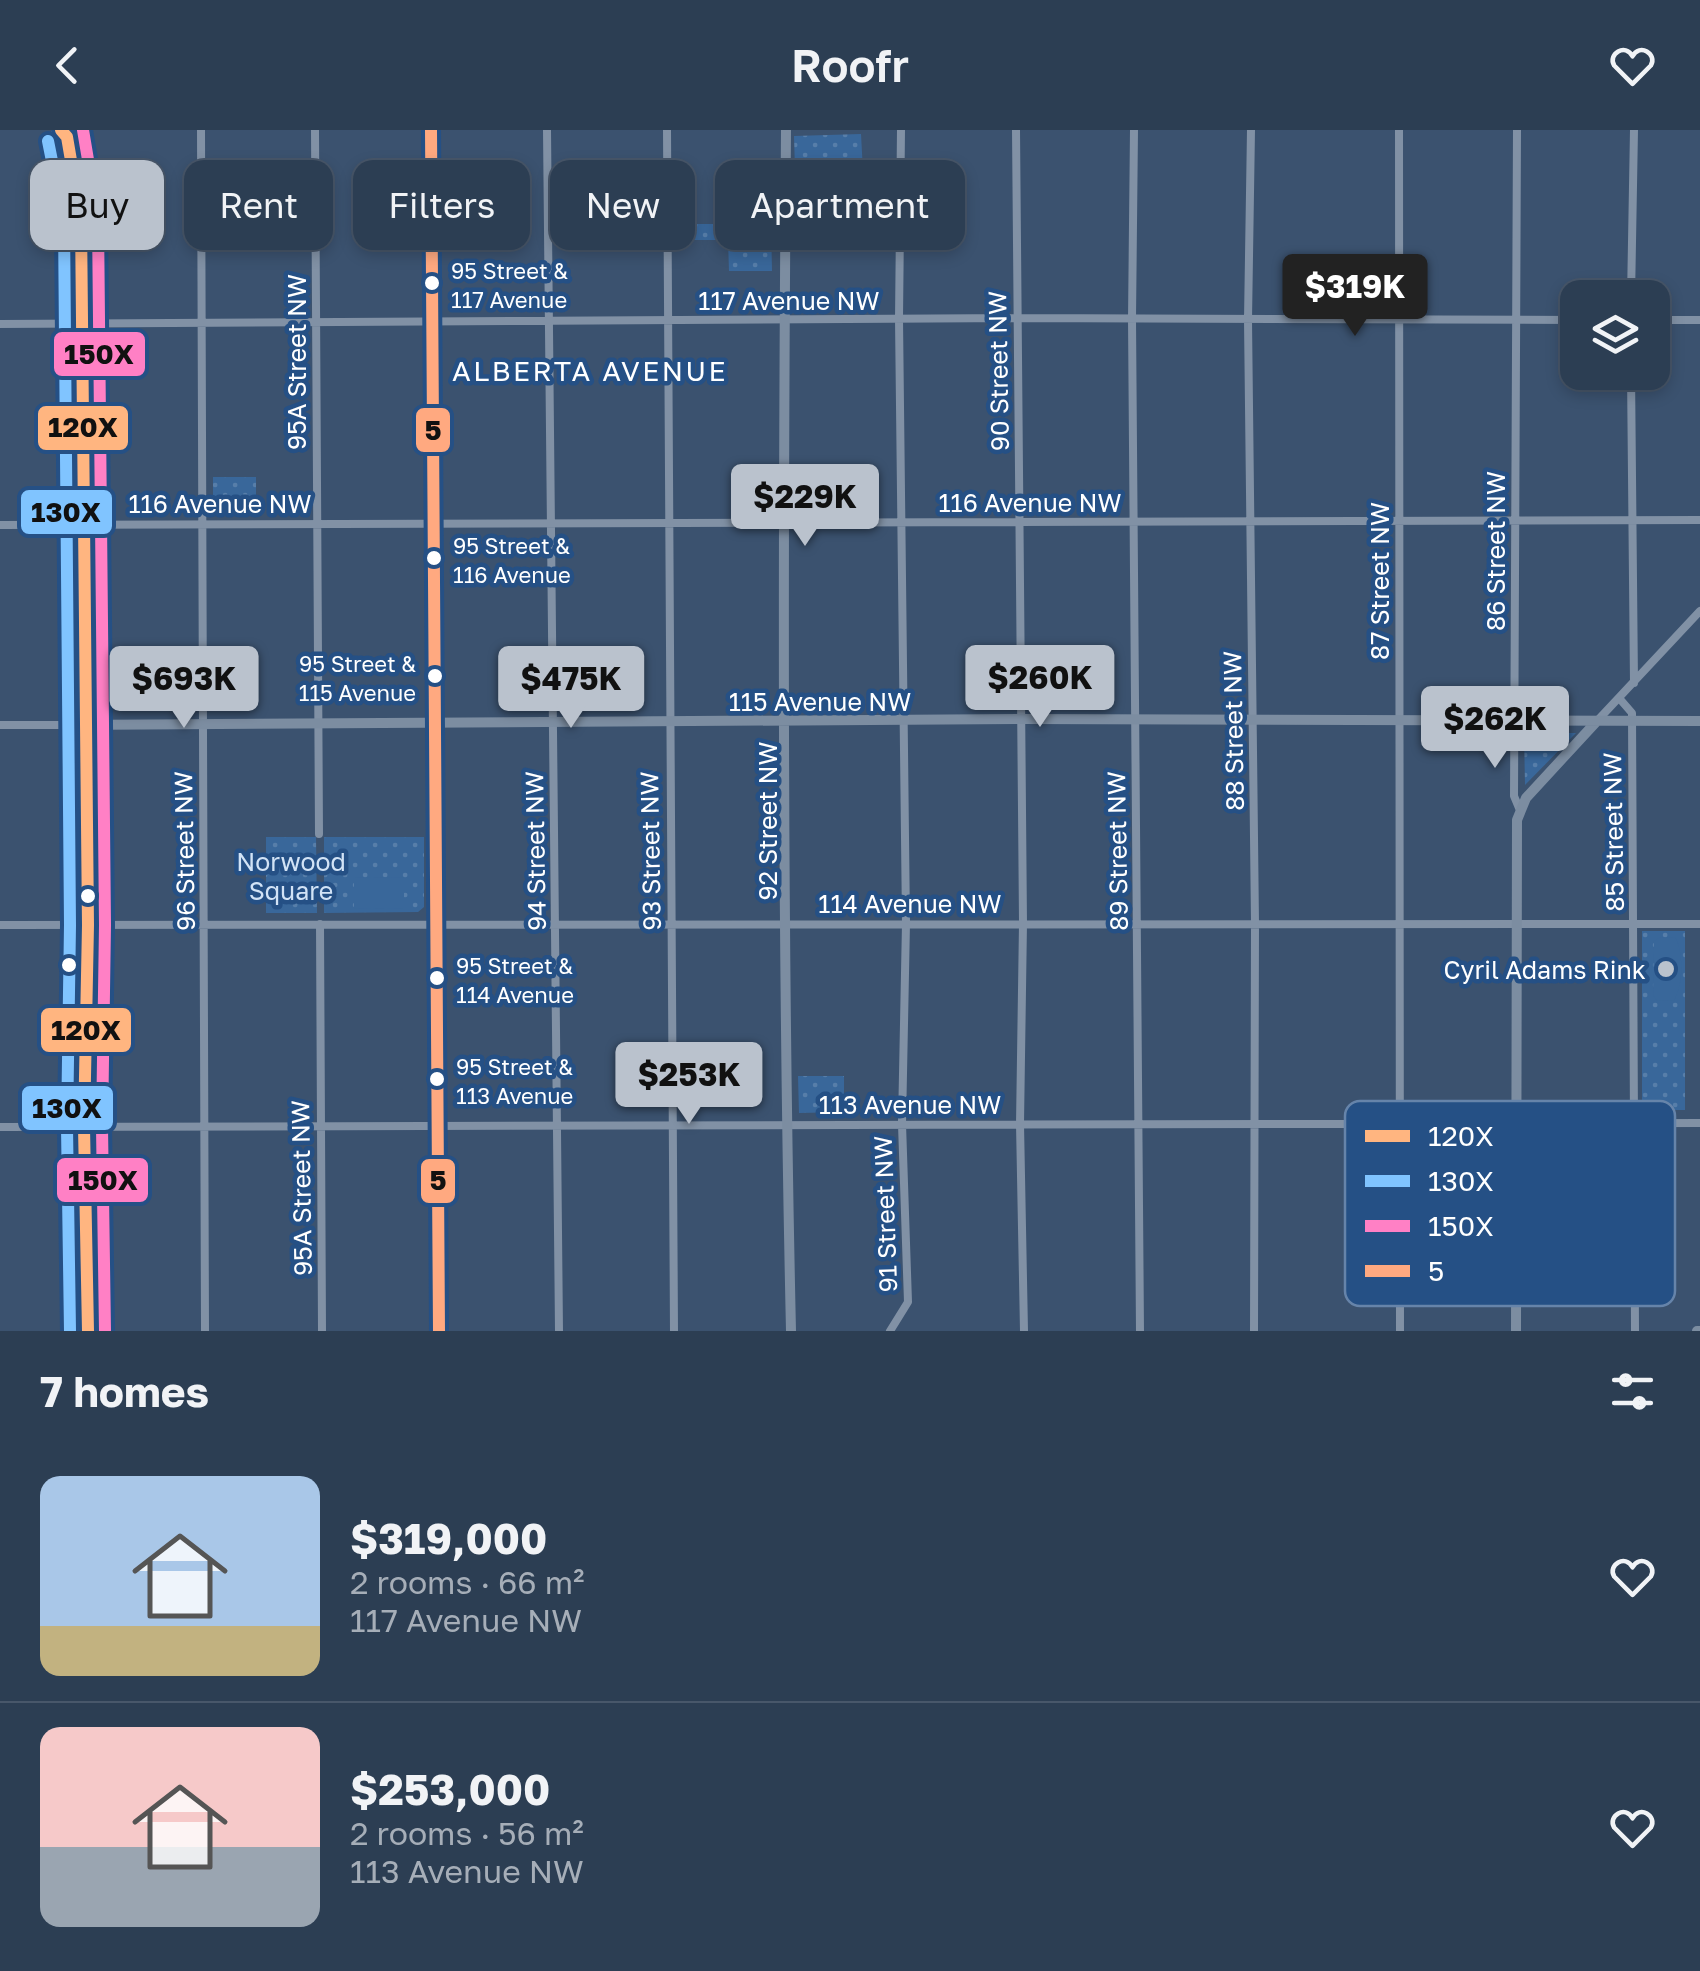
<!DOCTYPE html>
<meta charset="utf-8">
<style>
:root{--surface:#2c3e53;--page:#34455a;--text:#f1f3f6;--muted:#a6aeb8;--line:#48576a;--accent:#bac2cd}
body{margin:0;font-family:"Golos Text",sans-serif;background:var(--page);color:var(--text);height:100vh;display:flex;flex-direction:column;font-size:38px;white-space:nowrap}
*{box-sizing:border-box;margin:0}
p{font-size:32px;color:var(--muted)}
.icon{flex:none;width:55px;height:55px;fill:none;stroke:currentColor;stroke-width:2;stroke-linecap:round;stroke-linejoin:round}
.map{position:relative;height:1201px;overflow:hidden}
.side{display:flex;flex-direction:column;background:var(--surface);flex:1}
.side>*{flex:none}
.guide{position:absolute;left:30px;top:30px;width:1000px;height:90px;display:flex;gap:20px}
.tools{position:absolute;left:1560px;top:150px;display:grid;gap:20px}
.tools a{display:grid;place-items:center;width:110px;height:110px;border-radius:20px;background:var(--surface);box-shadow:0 5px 15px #0003,0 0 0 2px var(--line);font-size:50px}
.price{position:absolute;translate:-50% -85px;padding:0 22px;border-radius:10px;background:var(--accent);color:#111;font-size:32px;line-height:65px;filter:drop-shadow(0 2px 5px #0008)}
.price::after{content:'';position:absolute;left:50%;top:60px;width:30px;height:22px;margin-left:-15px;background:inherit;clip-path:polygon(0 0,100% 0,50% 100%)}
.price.selected{background:#222;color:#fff}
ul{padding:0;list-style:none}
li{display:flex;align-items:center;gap:30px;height:250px;padding:0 40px}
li+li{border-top:2px solid var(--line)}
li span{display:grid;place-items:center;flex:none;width:280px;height:200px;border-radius:20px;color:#555}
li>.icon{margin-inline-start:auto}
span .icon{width:120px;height:120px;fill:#fffc;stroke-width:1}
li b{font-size:42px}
h2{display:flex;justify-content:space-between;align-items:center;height:120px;padding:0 40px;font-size:42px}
.pill{padding:0 35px;border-radius:20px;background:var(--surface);box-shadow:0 5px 15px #0003,0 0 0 2px var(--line);font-size:35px;line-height:90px}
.pill.selected{background:var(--accent);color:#111}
header{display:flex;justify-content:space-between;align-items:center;height:130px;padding:0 40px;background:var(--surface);font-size:45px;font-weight:600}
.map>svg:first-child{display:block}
</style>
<header><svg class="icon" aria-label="back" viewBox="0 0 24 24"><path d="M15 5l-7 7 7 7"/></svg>Roofr<svg class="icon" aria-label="heart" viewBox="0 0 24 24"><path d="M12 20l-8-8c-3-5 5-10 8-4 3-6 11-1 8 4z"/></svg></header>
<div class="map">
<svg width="1700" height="1201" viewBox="0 0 1700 1201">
<defs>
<pattern id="grass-dots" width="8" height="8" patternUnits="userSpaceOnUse" patternTransform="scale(2.5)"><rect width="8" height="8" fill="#39679a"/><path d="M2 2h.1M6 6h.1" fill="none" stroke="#577ea9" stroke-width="1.8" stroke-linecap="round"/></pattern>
</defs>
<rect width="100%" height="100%" fill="#3b526f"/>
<path fill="url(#grass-dots)" d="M861 4 863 42 795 40 794 6Z
M678 94H771L772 141H729L728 110H678Z
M213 347H256V370L213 371Z
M1524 603H1576L1525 655Z
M266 707H316L317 783H266Z
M324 707H424V777L418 782 324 783Z
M1642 801H1685V980H1642Z
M798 946H844V982L799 983Z"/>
<path fill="#39679a" d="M404 747V778L354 779V748Z
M1675 807C1684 822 1683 857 1674 870L1657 871 1653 865 1654 811 1659 808Z"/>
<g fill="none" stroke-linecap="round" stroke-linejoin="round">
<path stroke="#8191a5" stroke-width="8" d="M201 0 205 1201
M315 0 319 704
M547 0 559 1201
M667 0 674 1201
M1016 0 1023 793 1020 994 1024 1201
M1134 0 1132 189 1140 1201
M1251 0 1248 190 1255 793 1254 1201
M1399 0 1400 1201
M1517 0 1514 666 1519 678
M1631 168 1634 0
M1652 190H1700
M0 194 1017 188 1578 190
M1631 242 1634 553
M0 395 1700 390
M1619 568 1632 583 1635 1201
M1597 591 1700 481
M0 595H70
M320 794 322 1201
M0 795 1700 794
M0 997 1700 993
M890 1201 908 1172 902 994 906 793 899 189 901 0"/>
<path stroke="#7c8da1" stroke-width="10" d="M57 0 54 9 67 86 73 1201
M61 0 67 7 81 89 88 795 84 997 88 1201
M431 0 439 1201
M786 0C783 400 782 801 791 1201
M77 50 84 35 87 0
M70 595 1021 589 1700 591
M1516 1201 1517 690 1526 668 1597 591
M1697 1201H1700"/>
<defs>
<path id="bus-1" d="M61 0 67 7 81 89 88 795 84 997 88 1201"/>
<path id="bus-2" d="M48 11 64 91 70 795 67 997 70 1201"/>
<path id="bus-3" d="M83 0 98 89 105 795 102 997 105 1201"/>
<path id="bus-4" d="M431 0 439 1201"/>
</defs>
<use href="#bus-1" stroke="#255085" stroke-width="20"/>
<use href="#bus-2" stroke="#255085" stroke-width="20"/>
<use href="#bus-3" stroke="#255085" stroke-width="20"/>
<use href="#bus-4" stroke="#255085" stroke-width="20"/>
<use href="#bus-1" stroke="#ffb580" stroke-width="12"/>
<use href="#bus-2" stroke="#80c4ff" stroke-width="12"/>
<use href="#bus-3" stroke="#ff80c5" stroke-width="12"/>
<use href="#bus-4" stroke="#ffa980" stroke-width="12"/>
</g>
<g fill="#fff" stroke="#255085" stroke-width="4">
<circle cx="432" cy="153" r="9"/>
<circle cx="434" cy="428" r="9"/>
<circle cx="435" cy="546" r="9"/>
<circle cx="88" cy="766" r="9"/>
<circle cx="69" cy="835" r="9"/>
<circle cx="437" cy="848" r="9"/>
<circle cx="437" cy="949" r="9"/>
</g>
<circle fill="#bac2cd" stroke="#255085" stroke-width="4" cx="1666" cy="839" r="10"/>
<g text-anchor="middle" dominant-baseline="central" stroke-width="9" stroke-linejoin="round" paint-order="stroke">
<g font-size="22" fill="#fff" stroke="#255085" text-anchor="start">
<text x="451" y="140">95 Street &amp;<tspan x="451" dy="29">117 Avenue</tspan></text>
<text x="453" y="415">95 Street &amp;<tspan x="453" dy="29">116 Avenue</tspan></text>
<text x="416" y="533" text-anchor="end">95 Street &amp;<tspan x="416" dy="29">115 Avenue</tspan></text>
<text x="456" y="835">95 Street &amp;<tspan x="456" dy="29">114 Avenue</tspan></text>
<text x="456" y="936">95 Street &amp;<tspan x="456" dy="29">113 Avenue</tspan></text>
</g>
<g font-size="25" fill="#fff" stroke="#255085">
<text x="789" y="170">117 Avenue NW</text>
<text transform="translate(296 232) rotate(-90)">95A Street NW</text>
<text transform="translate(998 241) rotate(-91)">90 Street NW</text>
<text x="1030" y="372">116 Avenue NW</text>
<text x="220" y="373">116 Avenue NW</text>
<text transform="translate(1495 421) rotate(-90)">86 Street NW</text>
<text transform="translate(1379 451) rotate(-90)">87 Street NW</text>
<text x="820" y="571">115 Avenue NW</text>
<text transform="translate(1233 601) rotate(-91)">88 Street NW</text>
<text transform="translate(767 691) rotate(-90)">92 Street NW</text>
<text transform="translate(1613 702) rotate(-91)">85 Street NW</text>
<text transform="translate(184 721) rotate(-91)">96 Street NW</text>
<text transform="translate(535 721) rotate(-91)">94 Street NW</text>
<text transform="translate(650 721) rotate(-91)">93 Street NW</text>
<text transform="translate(1117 721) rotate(-91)">89 Street NW</text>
<text x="910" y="773">114 Avenue NW</text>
<text x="910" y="974">113 Avenue NW</text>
<text transform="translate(301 1058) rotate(-91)">95A Street NW</text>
<text transform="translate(885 1084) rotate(-92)">91 Street NW</text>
</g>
<g font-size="25" fill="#d2e3f6" stroke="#255085">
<text x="291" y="731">Norwood<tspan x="291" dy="29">Square</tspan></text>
</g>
<g font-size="25" fill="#fff" stroke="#255085" text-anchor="end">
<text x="1646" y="839">Cyril Adams Rink</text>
</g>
<g font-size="28" letter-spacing="2.5" fill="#fff" stroke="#255085">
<text x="590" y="240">ALBERTA AVENUE</text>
</g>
</g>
<rect x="1345" y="971" width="330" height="205" rx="15" fill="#255085" stroke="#6684aa" stroke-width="2.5"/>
<rect x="1365" y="1000" width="45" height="12" fill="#ffb580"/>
<rect x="1365" y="1045" width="45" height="12" fill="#80c4ff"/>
<rect x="1365" y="1090" width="45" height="12" fill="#ff80c5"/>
<rect x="1365" y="1135" width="45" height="12" fill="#ffa980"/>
<g font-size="28" fill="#fff">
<text x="1428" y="1016">120X</text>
<text x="1428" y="1061">130X</text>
<text x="1428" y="1106">150X</text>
<text x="1428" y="1151">5</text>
</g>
<g stroke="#255085" stroke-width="4">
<rect x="52" y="200" width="95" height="48" rx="10" fill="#ff80c5"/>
<rect x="36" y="274" width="94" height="48" rx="10" fill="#ffb580"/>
<rect x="414" y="276" width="38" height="48" rx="10" fill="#ffa980"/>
<rect x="19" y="358" width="95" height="48" rx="10" fill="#80c4ff"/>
<rect x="39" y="876" width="94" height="48" rx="10" fill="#ffb580"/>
<rect x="20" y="954" width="95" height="48" rx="10" fill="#80c4ff"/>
<rect x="55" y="1026" width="95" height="48" rx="10" fill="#ff80c5"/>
<rect x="419" y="1027" width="38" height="48" rx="10" fill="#ffa980"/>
</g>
<g font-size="28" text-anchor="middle" font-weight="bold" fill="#111">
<text x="99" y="234">150X</text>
<text x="83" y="307">120X</text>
<text x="433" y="310">5</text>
<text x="66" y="392">130X</text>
<text x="86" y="910">120X</text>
<text x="67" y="988">130X</text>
<text x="103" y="1060">150X</text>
<text x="438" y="1060">5</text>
</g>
</svg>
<div class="tools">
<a><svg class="icon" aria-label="layers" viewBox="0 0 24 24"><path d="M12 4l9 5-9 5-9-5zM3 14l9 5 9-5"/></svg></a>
</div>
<b class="price selected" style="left:1355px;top:209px">$319K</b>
<b class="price" style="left:805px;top:419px">$229K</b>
<b class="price" style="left:1040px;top:600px">$260K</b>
<b class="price" style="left:184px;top:601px">$693K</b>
<b class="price" style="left:571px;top:601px">$475K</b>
<b class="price" style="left:1495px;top:641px">$262K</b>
<b class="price" style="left:689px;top:997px">$253K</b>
<div class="guide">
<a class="pill selected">Buy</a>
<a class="pill">Rent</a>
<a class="pill">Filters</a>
<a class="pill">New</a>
<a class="pill">Apartment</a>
</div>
</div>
<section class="side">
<h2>7 homes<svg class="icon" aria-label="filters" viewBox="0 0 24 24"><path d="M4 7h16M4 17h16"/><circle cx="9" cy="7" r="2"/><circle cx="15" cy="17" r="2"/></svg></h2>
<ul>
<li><span style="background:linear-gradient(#a9c7e8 75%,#c2b280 0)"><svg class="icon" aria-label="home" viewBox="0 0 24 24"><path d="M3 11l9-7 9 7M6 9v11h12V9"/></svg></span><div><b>$319,000</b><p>2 rooms · 66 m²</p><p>117 Avenue NW</p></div><svg class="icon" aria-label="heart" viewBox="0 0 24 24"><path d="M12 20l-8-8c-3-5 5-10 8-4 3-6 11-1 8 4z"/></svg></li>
<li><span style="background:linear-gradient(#f6c9c9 60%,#9aa5b1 0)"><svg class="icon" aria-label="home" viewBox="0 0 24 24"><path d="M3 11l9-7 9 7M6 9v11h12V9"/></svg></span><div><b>$253,000</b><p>2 rooms · 56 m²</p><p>113 Avenue NW</p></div><svg class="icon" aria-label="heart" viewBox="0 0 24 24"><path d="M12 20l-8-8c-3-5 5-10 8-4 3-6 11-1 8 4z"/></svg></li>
</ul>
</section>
